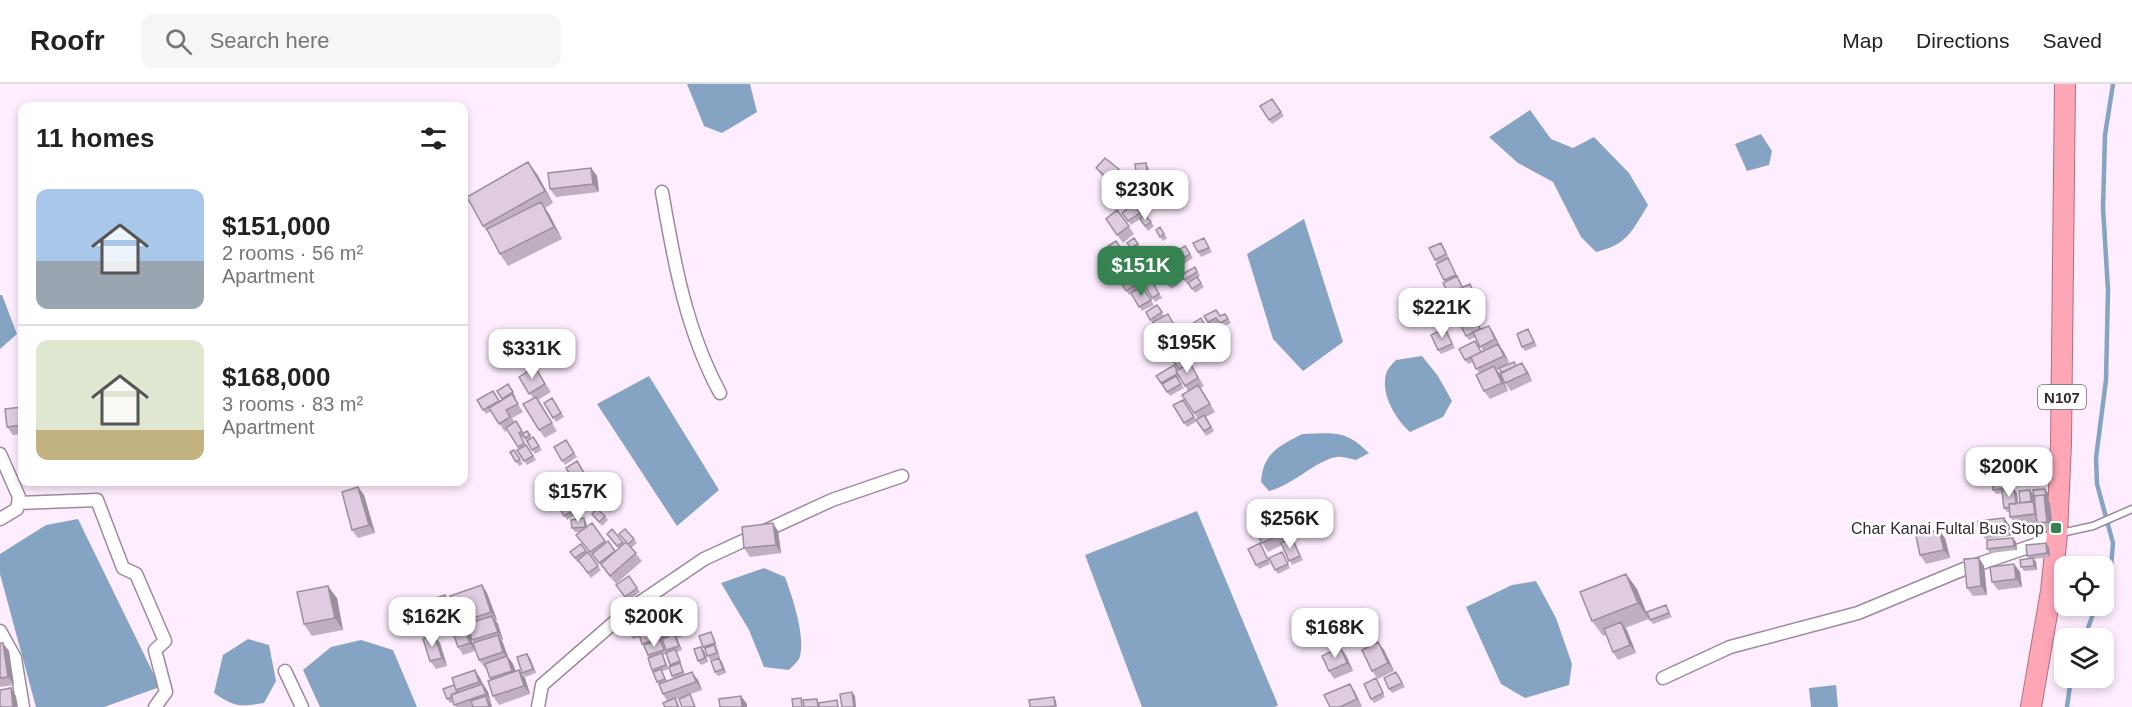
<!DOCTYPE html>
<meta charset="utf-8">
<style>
:root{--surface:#fff;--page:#f6f6f6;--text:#222;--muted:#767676;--line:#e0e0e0;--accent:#368250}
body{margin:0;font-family:Arial,sans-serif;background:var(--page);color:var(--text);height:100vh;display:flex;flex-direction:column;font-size:22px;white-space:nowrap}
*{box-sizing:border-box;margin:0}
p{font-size:20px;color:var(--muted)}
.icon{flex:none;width:33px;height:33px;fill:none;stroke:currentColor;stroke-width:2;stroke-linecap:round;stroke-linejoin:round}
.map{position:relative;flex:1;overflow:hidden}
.details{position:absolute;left:18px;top:18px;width:450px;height:384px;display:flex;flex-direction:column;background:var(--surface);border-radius:12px;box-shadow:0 3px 9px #0003}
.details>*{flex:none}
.controls{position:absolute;left:2054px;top:472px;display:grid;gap:12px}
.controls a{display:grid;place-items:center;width:60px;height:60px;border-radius:12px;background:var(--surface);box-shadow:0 3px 9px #0003;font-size:30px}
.price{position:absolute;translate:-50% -51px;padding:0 14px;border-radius:12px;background:#fff;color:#222;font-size:20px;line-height:39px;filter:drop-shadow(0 2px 3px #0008)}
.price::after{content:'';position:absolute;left:50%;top:36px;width:18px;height:14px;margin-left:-9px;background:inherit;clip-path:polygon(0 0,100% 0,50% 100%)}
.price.on{background:var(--accent);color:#fff}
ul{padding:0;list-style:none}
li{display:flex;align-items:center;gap:18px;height:150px;padding:0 18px}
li+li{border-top:2px solid var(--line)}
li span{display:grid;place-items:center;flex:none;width:168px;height:120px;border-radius:12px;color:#555}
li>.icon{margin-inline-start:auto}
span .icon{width:72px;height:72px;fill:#fffc;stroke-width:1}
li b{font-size:26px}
h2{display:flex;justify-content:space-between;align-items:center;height:72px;padding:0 18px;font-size:26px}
header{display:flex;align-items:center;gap:36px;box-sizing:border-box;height:84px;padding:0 30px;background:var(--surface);border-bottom:2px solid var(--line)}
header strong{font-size:28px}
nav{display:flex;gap:33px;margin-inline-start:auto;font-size:21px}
.search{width:420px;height:54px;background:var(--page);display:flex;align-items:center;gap:15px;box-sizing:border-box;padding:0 21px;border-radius:12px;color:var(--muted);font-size:22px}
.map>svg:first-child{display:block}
</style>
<header>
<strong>Roofr</strong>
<div class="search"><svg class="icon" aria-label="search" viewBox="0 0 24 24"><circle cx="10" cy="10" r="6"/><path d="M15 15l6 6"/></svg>Search here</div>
<nav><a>Map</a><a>Directions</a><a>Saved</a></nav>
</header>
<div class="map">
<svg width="2132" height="623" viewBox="0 0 2132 623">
<rect width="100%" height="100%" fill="#fdedfe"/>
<path fill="#85a4c3" d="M687 0H750L757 28 722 49 704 42Z
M1530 26 1551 55 1573 64 1594 53 1629 89 1648 121C1632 147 1627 161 1596 168L1581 153 1553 98 1518 79 1489 53Z
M1761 50 1772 67 1769 81 1747 87 1735 60Z
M1304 135 1343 258 1303 287 1273 255 1247 170Z
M0 211H2L17 250 0 265Z
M1422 272 1438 292 1452 317 1443 333 1410 348C1395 335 1379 308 1387 287 1389 283 1393 279 1396 276Z
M649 292 719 406 677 442 597 320Z
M1302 350C1334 349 1345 345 1369 369L1356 376C1350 375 1343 372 1337 373 1316 376 1292 402 1269 407L1261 398C1263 369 1278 363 1302 350Z
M1197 427 1278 621 1275 623H1142L1085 471Z
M78 435 160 603 104 623H36L0 490V470L46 441Z
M764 484 785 493C792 512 807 555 799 575 797 578 792 583 789 586L764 583 749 546 721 499Z
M1536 497 1556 534 1572 580 1569 601 1525 614 1501 600 1466 523 1512 501Z
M248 555 269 561 276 597 264 619C238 623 235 623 214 609L223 571Z
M361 556 393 566 417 623H320L303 586 331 563Z
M1836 601 1838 623H1811L1809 604Z"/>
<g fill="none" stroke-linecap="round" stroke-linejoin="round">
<path stroke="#85a4c3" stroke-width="4.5" d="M2103 504 2111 483 2113 459 2097 400 2096 374 2106 296 2108 206 2103 124 2105 51 2113 0
M2084 555 2096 522
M2067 623 2071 594"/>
<defs>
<path id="service" d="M2061 449 2093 442 2132 425"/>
<path id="minor" d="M662 108C674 178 686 246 720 309
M0 370 19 413 17 425 0 435
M18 419 97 416 123 484 136 490 165 557 155 566 166 608 155 623
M0 547 15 574 23 623
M285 587 302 623
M1663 594 1730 563 1858 529 1964 485 2040 459 2057 450
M538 623 542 601 626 528 704 475 832 416 902 392"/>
<path id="trunk" d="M2031 623 2051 507 2057 450 2061 359 2065 0"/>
</defs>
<use href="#service" stroke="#9d8a9d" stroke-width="9"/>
<use href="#minor" stroke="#9d8a9d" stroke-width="15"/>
<use href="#trunk" stroke="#b56d7c" stroke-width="22"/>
<use href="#service" stroke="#fff" stroke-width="6"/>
<use href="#minor" stroke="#fff" stroke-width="12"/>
<use href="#trunk" stroke="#fca6b6" stroke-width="20"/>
</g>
<path fill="#c0afc1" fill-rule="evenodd" d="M1272 15 1284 32 1272 40 1260 22Z
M1148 83 1151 98 1140 100 1137 96Z
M591 84 597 92 599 108 556 113 550 105Z
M1096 84 1125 94 1116 105 1102 92Z
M537 90 553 119 545 124 549 130 562 155 508 182 500 170 492 154 483 142Z
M1102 105 1120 109 1135 108 1138 112 1127 123 1119 115 1116 118 1104 109Z
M1134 120 1143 133 1131 141 1122 129Z
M1117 126 1134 150 1123 159 1106 135Z
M1145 131 1154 142 1148 147 1140 135Z
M1160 143 1167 154 1163 157 1160 153Z
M1134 154 1141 164 1134 168 1127 159Z
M1204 154 1212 168 1201 173 1198 168Z
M1116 157 1123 168 1117 171 1121 177 1122 176 1130 189 1119 195 1107 178H1106L1100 169 1107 165 1111 171 1114 170 1108 162Z
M1441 159 1444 163 1449 174 1448 175 1466 209 1464 210 1481 245 1489 242 1494 250 1509 280 1517 282 1528 288 1532 297 1511 307 1505 299 1500 285 1497 286 1508 307 1490 315 1484 307 1479 289 1473 278 1468 280 1465 276 1478 261 1481 268 1483 267 1476 253 1469 256 1466 252 1462 237 1458 230 1445 198 1436 180 1437 179 1435 176Z
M1185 162 1193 174 1178 183 1170 171Z
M1128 165 1132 171 1135 169 1151 196 1143 201 1127 177 1125 178 1119 170Z
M1139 173H1148L1155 185 1149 188Z
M1195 183 1200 192 1197 194 1204 203 1195 209 1188 199 1187 200 1181 191Z
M1170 188 1178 201 1171 205 1163 192Z
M1134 193 1141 202 1145 206 1154 221 1142 227 1131 210 1129 211 1122 200Z
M1152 197 1162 214 1155 218 1145 202Z
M1472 204 1477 214 1471 218 1468 213Z
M1416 218 1424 233 1411 238 1408 234Z
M1157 221 1164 232 1168 230 1177 245 1163 253 1154 239 1153 240 1150 236Z
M1225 230 1231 239 1223 243 1219 238 1211 243 1204 232H1220Z
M1201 234 1211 251 1215 248 1224 261 1217 265 1210 256 1209 257 1216 269 1209 273 1189 242Z
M1218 242 1229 261 1227 262 1215 243Z
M1528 245 1537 262 1525 267 1522 263Z
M1448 249 1455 264 1441 270 1438 266Z
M1178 250 1190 269 1186 272 1204 302 1201 304 1215 328 1206 333 1214 347 1206 352 1196 336 1198 335 1194 329 1188 307 1180 294 1178 295 1184 304 1170 312 1161 299 1179 285V275L1167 256Z
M535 283 551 308 538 316 557 347 545 354 539 346 533 314 519 293Z
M508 300 516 313 514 314 523 328 512 334 524 349 527 347 532 354 533 353 542 366 535 370 523 353 522 354 536 376 527 381 517 366 520 365 507 346 505 348 491 327 486 330 477 316 493 307 500 317 503 316Z
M552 314 564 333 556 338 544 319Z
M1183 316 1197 337 1187 343 1173 321Z
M22 323V350L13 351 7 343Z
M566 356 577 373 565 381 554 363Z
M514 366 523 380 519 382 510 368Z
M577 377 596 407 584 413 579 405Z
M2010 400V406L2014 405 2017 409 2018 419H2020L2030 406 2033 410 2034 418 2035 421V416L2034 414 2045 405 2048 409V417L2050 419 2053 446 2043 447 2037 439 2016 441 2010 433 2009 428H2007L2004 424 2003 409 1996 410 1993 406Z
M358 403 364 411 375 449 358 454 352 446Z
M570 414 578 429 567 436 555 417Z
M597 415 612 419 615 423 610 428 600 419Z
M1280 428 1286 437 1295 455 1293 456 1303 476 1292 481 1282 461 1268 468 1262 459Z
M592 430 605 432 608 436 602 442Z
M584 434 586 438 587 443 592 439 606 458 615 468 619 465 610 454 612 445 624 460 626 458 619 450 634 455 637 459 631 464 642 477 616 500 579 455 581 448H575L572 444Z
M2004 434 2010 442 2011 452 1985 455 1979 447Z
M778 447 781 469 750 473 744 464Z
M1945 454 1950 474 1926 480 1920 471Z
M2013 454 2016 458 2017 466 1990 469 1987 465Z
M2046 459 2049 463 2050 473 2034 475 2036 478 2037 486 2024 487 2021 483 2029 475 2027 472Z
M581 460 601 486 591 494 579 478 578 479 570 468Z
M1263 464 1270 480 1259 485 1256 481Z
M1282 468 1290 484 1278 490 1275 486Z
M1979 474 1984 482 1987 511 1973 512 1967 504Z
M2014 480 2020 488 2022 503 1998 506 1992 498Z
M1626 490 1637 505 1649 535 1625 544 1636 569 1618 576 1613 568 1606 551 1603 552 1592 537Z
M629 492 640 508 628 517 616 501Z
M482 501 487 509 497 536 496 537 498 540 503 556H502L508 573 513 580 516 587 525 594 530 610 499 621 493 612 491 596 486 584H485L479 576 474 559 469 546 475 567 463 571 458 563 451 544 426 552 420 544 445 511 451 519 458 540H460Z
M337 514 343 546 312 552 304 540Z
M1666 521 1672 533 1653 540 1650 536Z
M663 522 666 526 671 539 679 541 683 552 677 554 682 566 677 568 685 591 698 596 702 606 676 615 680 623H665L667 617 663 610 660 602 657 598 652 586 649 574 642 560 640 553 633 555 630 551 644 534 648 524 651 528 656 543 649 545V546L659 543 658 541ZM663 544H665L668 553H667ZM666 570 671 582 672 592 674 595 667 597 662 587 669 585 663 571Z
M714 553 720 573 710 576 703 563Z
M1378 558 1384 566 1394 587 1378 595 1372 587Z
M0 559 9 567 14 601 0 603Z
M440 559 447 582 436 585 430 577Z
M701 563 704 567 708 578 701 581 698 577Z
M1346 571 1353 587 1334 595 1329 587Z
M530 574 536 589 525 593 522 589Z
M719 574 722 578 726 589 718 592 715 588Z
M475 586 480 594 483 600 488 608 492 623H456L454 618 450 619 447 615 454 601Z
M1399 592 1405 603 1392 609 1389 605Z
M1378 598 1385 613 1374 619 1371 615Z
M1350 600 1355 608 1362 623H1330Z"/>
<path fill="#9c8f9d" d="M528 78 537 90 553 119 545 107Z
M1146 79 1148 83 1151 98 1148 94Z
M591 84 597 92 599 108 593 100Z
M1120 86 1125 94 1116 105 1111 97Z
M1119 107 1122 111 1117 113 1119 115 1116 118 1114 114Z
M541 118 549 130 562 155 554 143Z
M1460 204 1465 213 1483 250 1474 232 1469 225Z
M1489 242 1494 250 1501 264 1495 255Z
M1498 260 1504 268 1510 280 1504 272Z
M1522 279 1528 288 1532 297 1527 289Z
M1494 282 1500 290 1508 307 1502 299Z
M2007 396 2010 400V408L2007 404Z
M358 403 364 411 375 449 369 441Z
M2014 405 2017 409 2019 427 2016 423Z
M2045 405 2048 409V417L2050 419 2053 446 2047 438 2044 411Z
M2030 406 2033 410 2034 418 2039 426 2040 439 2035 430 2032 421Z
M1280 428 1286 437 1295 455 1289 447Z
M584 434 586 438 588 447 585 443Z
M2004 434 2010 442 2011 452 2005 444Z
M773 439 778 447 781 469 776 461Z
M1939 446 1945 454 1950 474 1944 466Z
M2013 454 2016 458 2017 466 2014 462Z
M2046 459 2049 463 2050 473 2047 469Z
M1979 474 1984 482 1987 511 1981 502Z
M2033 474 2036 478 2037 486 2034 482Z
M2014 480 2020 488 2022 503 2016 495Z
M1626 490 1637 505 1649 535 1638 519Z
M482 501 487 509 497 536 491 528Z
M328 502 337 514 343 546 335 534Z
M445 511 451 519 458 542 452 533Z
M663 522 666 526 671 542Z
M648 524 651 528 656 543 653 539Z
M492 532 498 540 503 556 498 548Z
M462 538 468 546 475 567 470 559Z
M1621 538 1627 546 1636 569 1630 561Z
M674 550 677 554 682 566 679 562Z
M434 551 440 559 447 582 442 574Z
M498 551 503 559 508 573 513 580 518 595 512 587 508 575 503 568Z
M1378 558 1384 566 1394 587 1388 579Z
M3 559 9 567 14 601 8 593Z
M701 563 704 567 708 578 705 574Z
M1340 563 1346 571 1353 587 1347 579Z
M527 570 530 574 536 589 533 585Z
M719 574 722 578 726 589 723 585Z
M475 586 480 594 483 600 488 608 491 618 479 598Z
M519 586 525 594 530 610 524 602Z
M692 588 698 596 702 606 696 598Z
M1350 600 1355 608 1362 623 1357 615Z
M11 604 16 612 18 623H13Z
M852 608 855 612 856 623H854Z
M486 612 491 620 492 623H489Z
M741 612 747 620V623H742Z
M1054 613 1056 617 1057 623 1055 622Z"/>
<path fill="#dfcce0" stroke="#9c8f9d" stroke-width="1.5" d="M1272 15 1281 28 1269 36 1260 22Z
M1105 74 1120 86 1111 97 1096 84Z
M528 78 545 107 483 142 467 113Z
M1146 79 1148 94 1137 96 1135 80Z
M591 84 593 100 550 105 548 89Z
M1107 98 1119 107 1114 114 1102 105Z
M1128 101 1135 108 1124 119 1117 113Z
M541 118 554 143 500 170 487 145Z
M1134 120 1140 129 1128 137 1122 129Z
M1117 126 1129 142 1117 151 1106 135Z
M1145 131 1151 138 1145 142 1140 135Z
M1160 143 1164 150 1160 153 1156 146Z
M1134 154 1138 160 1131 164 1127 159Z
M1204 154 1209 164 1198 168 1193 159Z
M1116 157 1120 163 1112 168 1108 162Z
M1441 159 1446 170 1435 176 1429 164Z
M1185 162 1190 170 1175 179 1170 171Z
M1107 165 1110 170 1103 174 1100 169Z
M1128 165 1130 169 1122 174 1119 170Z
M1116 168 1120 175 1110 181 1106 175Z
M1135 169 1142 180 1132 186 1126 175Z
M1145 169 1152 181 1146 184 1139 173Z
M1448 174 1456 191 1444 196 1436 180Z
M1122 176 1127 184 1116 191 1111 183Z
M1142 182 1148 192 1140 196 1135 187Z
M1195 183 1197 188 1184 196 1181 191Z
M1170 188 1176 197 1169 201 1163 192Z
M1457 192 1463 205 1461 206 1460 204 1449 210 1443 199Z
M1134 193 1138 199 1126 207 1122 200Z
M1197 193 1201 199 1192 205 1188 199Z
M1152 197 1159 210 1152 214 1145 202Z
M1470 200 1474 210 1468 213 1463 203Z
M1142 202 1151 216 1139 223 1131 209Z
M1460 204 1469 225 1458 230 1448 210Z
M1416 218 1421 228 1408 234 1403 224Z
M1157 221 1162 228 1150 236 1146 228Z
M1216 226 1220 232 1225 230 1228 235 1220 239 1216 234 1208 238 1204 232Z
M1168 230 1174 241 1160 249 1153 238Z
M1474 231 1480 245 1466 252 1459 238Z
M1201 234 1204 240 1192 247 1189 242Z
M1218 242 1226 256 1224 258 1215 243Z
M1489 242 1495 255 1480 263 1473 248Z
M1206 243 1210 250 1198 257 1194 250Z
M1445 244 1452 260 1438 266 1431 251Z
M1528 245 1534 258 1522 263 1517 250Z
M1215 248 1221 257 1214 261 1208 252Z
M1178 250 1187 265 1176 271 1167 256Z
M1207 254 1213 264 1206 269 1199 259Z
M1475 257 1481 268 1465 276 1459 265Z
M1498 260 1504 272 1476 285 1471 273Z
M1185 271 1192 282 1190 279 1179 285 1174 278Z
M1514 278 1516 282 1502 289 1499 284Z
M1190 279 1198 294 1185 302 1176 287Z
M1522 279 1527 289 1505 299 1500 289Z
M1174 281 1177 286 1176 287 1177 290 1161 299 1156 292Z
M1494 282 1502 299 1484 307 1476 291Z
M535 283 545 300 529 310 519 293Z
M1176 292 1181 300 1167 308 1162 300Z
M508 300 513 308 502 315 497 307Z
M1198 301 1210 320 1194 329 1182 311Z
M493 307 499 317 483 326 477 316Z
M512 310 518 320 506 326 510 333 499 340 489 324Z
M536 313 552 339 539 346 523 320Z
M552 314 561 329 553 334 544 319Z
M1183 316 1194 333 1184 339 1173 321Z
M22 323V341L7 343 5 325Z
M1204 331 1211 343 1204 347 1196 336Z
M516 337 522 347 519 349 524 359 518 363 506 344Z
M527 347 530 351 525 354 522 350Z
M533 353 539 362 532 366 527 357Z
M566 356 574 369 562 377 554 363Z
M526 361 533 372 524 377 517 366Z
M514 366 520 375 516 378 510 368Z
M577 377 590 399 579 405 566 384Z
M2007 396V404L1993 406 1992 397Z
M358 403 369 441 352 446 342 408Z
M2014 405 2016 420H2009V423L2004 424 2002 407Z
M2045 405 2046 413 2044 411 2034 412 2035 414H2034L2033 406Z
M2030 406 2031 418 2020 419 2019 407Z
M602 409 612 419 607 424 597 415Z
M567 410 576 425 564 432 555 417Z
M2044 411 2047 438 2037 439 2034 412Z
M2033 417 2035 430 2010 433 2009 420Z
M597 425 605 432 599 438 592 430Z
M1280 428 1289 447 1262 459 1253 441Z
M584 434 585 443 572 444 571 436Z
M2004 434 2005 444 1979 447 1978 437Z
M592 439 605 457 590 468 576 451Z
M773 439 776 461 744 464 742 443Z
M612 445 623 458 617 462 607 450Z
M625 445 634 455 628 460 619 450Z
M1939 446 1944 466 1920 471 1916 452Z
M1292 454 1300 472 1289 477 1281 459Z
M2013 454 2014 462 1987 465V456Z
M608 457 615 467 599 479 592 470Z
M626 458 636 469 610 492 601 480Z
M1260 459 1268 476 1256 481 1248 465Z
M2046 459 2047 469 2027 472 2026 461Z
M581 460 586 467 575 474 570 468Z
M588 468 598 482 588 489 578 476Z
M1282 468 1288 480 1275 486 1269 474Z
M1979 474 1981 502 1967 504 1964 475Z
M2033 474 2034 482 2021 483 2020 476Z
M2014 480 2016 495 1992 498 1990 483Z
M1626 490 1638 519 1592 537 1580 508Z
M629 492 637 504 625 513 616 501Z
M482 501 491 528 462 538 470 559 458 563 451 543 460 540 450 512Z
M328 502 335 534 304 540 297 508Z
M445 511 452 533 420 544 413 522Z
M1666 521 1669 529 1650 536 1647 528Z
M663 522 669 537 658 541 652 525Z
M648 524 653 539 646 541 647 545 630 551 627 540 644 534 642 526Z
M492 532 498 548 472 556 467 540Z
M676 537 680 548 674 550 679 562 666 566 662 555 668 553 664 541Z
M1621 538 1630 561 1613 568 1604 545Z
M662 542 665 552 642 560 639 550Z
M711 548 715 559 703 563 699 552Z
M434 551 442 574 430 577 423 555Z
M498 551 503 568 479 576 473 559Z
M660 556 664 566 648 571 644 561Z
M1378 558 1388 579 1372 587 1362 566Z
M0 559H3L8 593 0 594Z
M714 561 717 569 707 572 705 564Z
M701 563 705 574 698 577 694 565Z
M1340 563 1347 579 1329 587 1322 572Z
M675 565 680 577 670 581 666 569Z
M662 569 666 581 652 586 648 574Z
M527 570 533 585 522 589 517 573Z
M507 572 512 587 490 594 485 580Z
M719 574 723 585 715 588 711 577Z
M680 579 683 588 672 592 669 583Z
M661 585 665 595 657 598 653 588Z
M475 586 479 598 456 606 452 594Z
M519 586 524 602 493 612 488 597Z
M692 588 696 598 663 610 659 600Z
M1396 588 1402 599 1389 605 1384 594Z
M1376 594 1383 609 1371 615 1364 600Z
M482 600 486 610 454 621 451 611Z
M1350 600 1357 615 1340 623H1330L1324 611Z
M454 601 457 608 451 611 452 613 447 615 443 605Z
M11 604 13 623H0V606Z
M852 608 854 623H842L840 610Z
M690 610 695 623H682L679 615Z
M486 612 489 623H473L471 617Z
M741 612 742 623H720L719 615Z
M1054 613 1055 622 1046 623H1030L1029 616Z
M675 614 678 623H665L663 619Z
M801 614 802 623H793L792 615Z
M817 615 818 623H804L803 616Z
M837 616 838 623H819V619Z"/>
<rect fill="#368250" stroke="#fff" stroke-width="2" x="2050" y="438" width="12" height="12" rx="3"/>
<g text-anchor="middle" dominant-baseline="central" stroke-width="5" stroke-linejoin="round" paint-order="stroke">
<rect fill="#fff" stroke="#706b70" stroke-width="1.5" x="2038" y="301" width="48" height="24" rx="4.5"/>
<g font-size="15" font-weight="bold" fill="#322b32">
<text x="2062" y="313">N107</text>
</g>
<g font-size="16" fill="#322b32" stroke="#fff" text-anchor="end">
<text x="2044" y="444">Char Kanai Fultal Bus Stop</text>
</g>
</g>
</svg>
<div class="controls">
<a><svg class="icon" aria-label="locate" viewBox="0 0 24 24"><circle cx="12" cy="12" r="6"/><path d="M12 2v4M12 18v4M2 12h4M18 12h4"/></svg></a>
<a><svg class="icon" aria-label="layers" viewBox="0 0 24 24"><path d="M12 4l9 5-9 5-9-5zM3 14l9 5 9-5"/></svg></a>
</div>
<b class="price" style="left:1145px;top:137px">$230K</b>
<b class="price on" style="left:1141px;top:213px">$151K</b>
<b class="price" style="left:1442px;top:255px">$221K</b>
<b class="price" style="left:1187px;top:290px">$195K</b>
<b class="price" style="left:532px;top:296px">$331K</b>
<b class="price" style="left:2009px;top:414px">$200K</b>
<b class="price" style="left:578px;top:439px">$157K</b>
<b class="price" style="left:1290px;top:466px">$256K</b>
<b class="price" style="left:432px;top:564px">$162K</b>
<b class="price" style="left:654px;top:564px">$200K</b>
<b class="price" style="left:1335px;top:575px">$168K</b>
<section class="details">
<h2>11 homes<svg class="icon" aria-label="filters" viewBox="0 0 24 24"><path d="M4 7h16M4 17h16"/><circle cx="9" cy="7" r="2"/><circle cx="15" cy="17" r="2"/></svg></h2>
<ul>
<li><span style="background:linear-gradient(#a9c7e8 60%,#9aa5b1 0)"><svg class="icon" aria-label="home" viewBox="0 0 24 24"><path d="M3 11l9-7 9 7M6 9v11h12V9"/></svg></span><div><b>$151,000</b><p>2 rooms · 56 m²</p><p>Apartment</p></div></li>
<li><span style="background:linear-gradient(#dfe7d0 75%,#c2b280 0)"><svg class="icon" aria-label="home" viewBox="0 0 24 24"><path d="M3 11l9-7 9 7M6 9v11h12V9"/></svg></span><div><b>$168,000</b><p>3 rooms · 83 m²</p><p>Apartment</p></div></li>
</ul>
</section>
</div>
